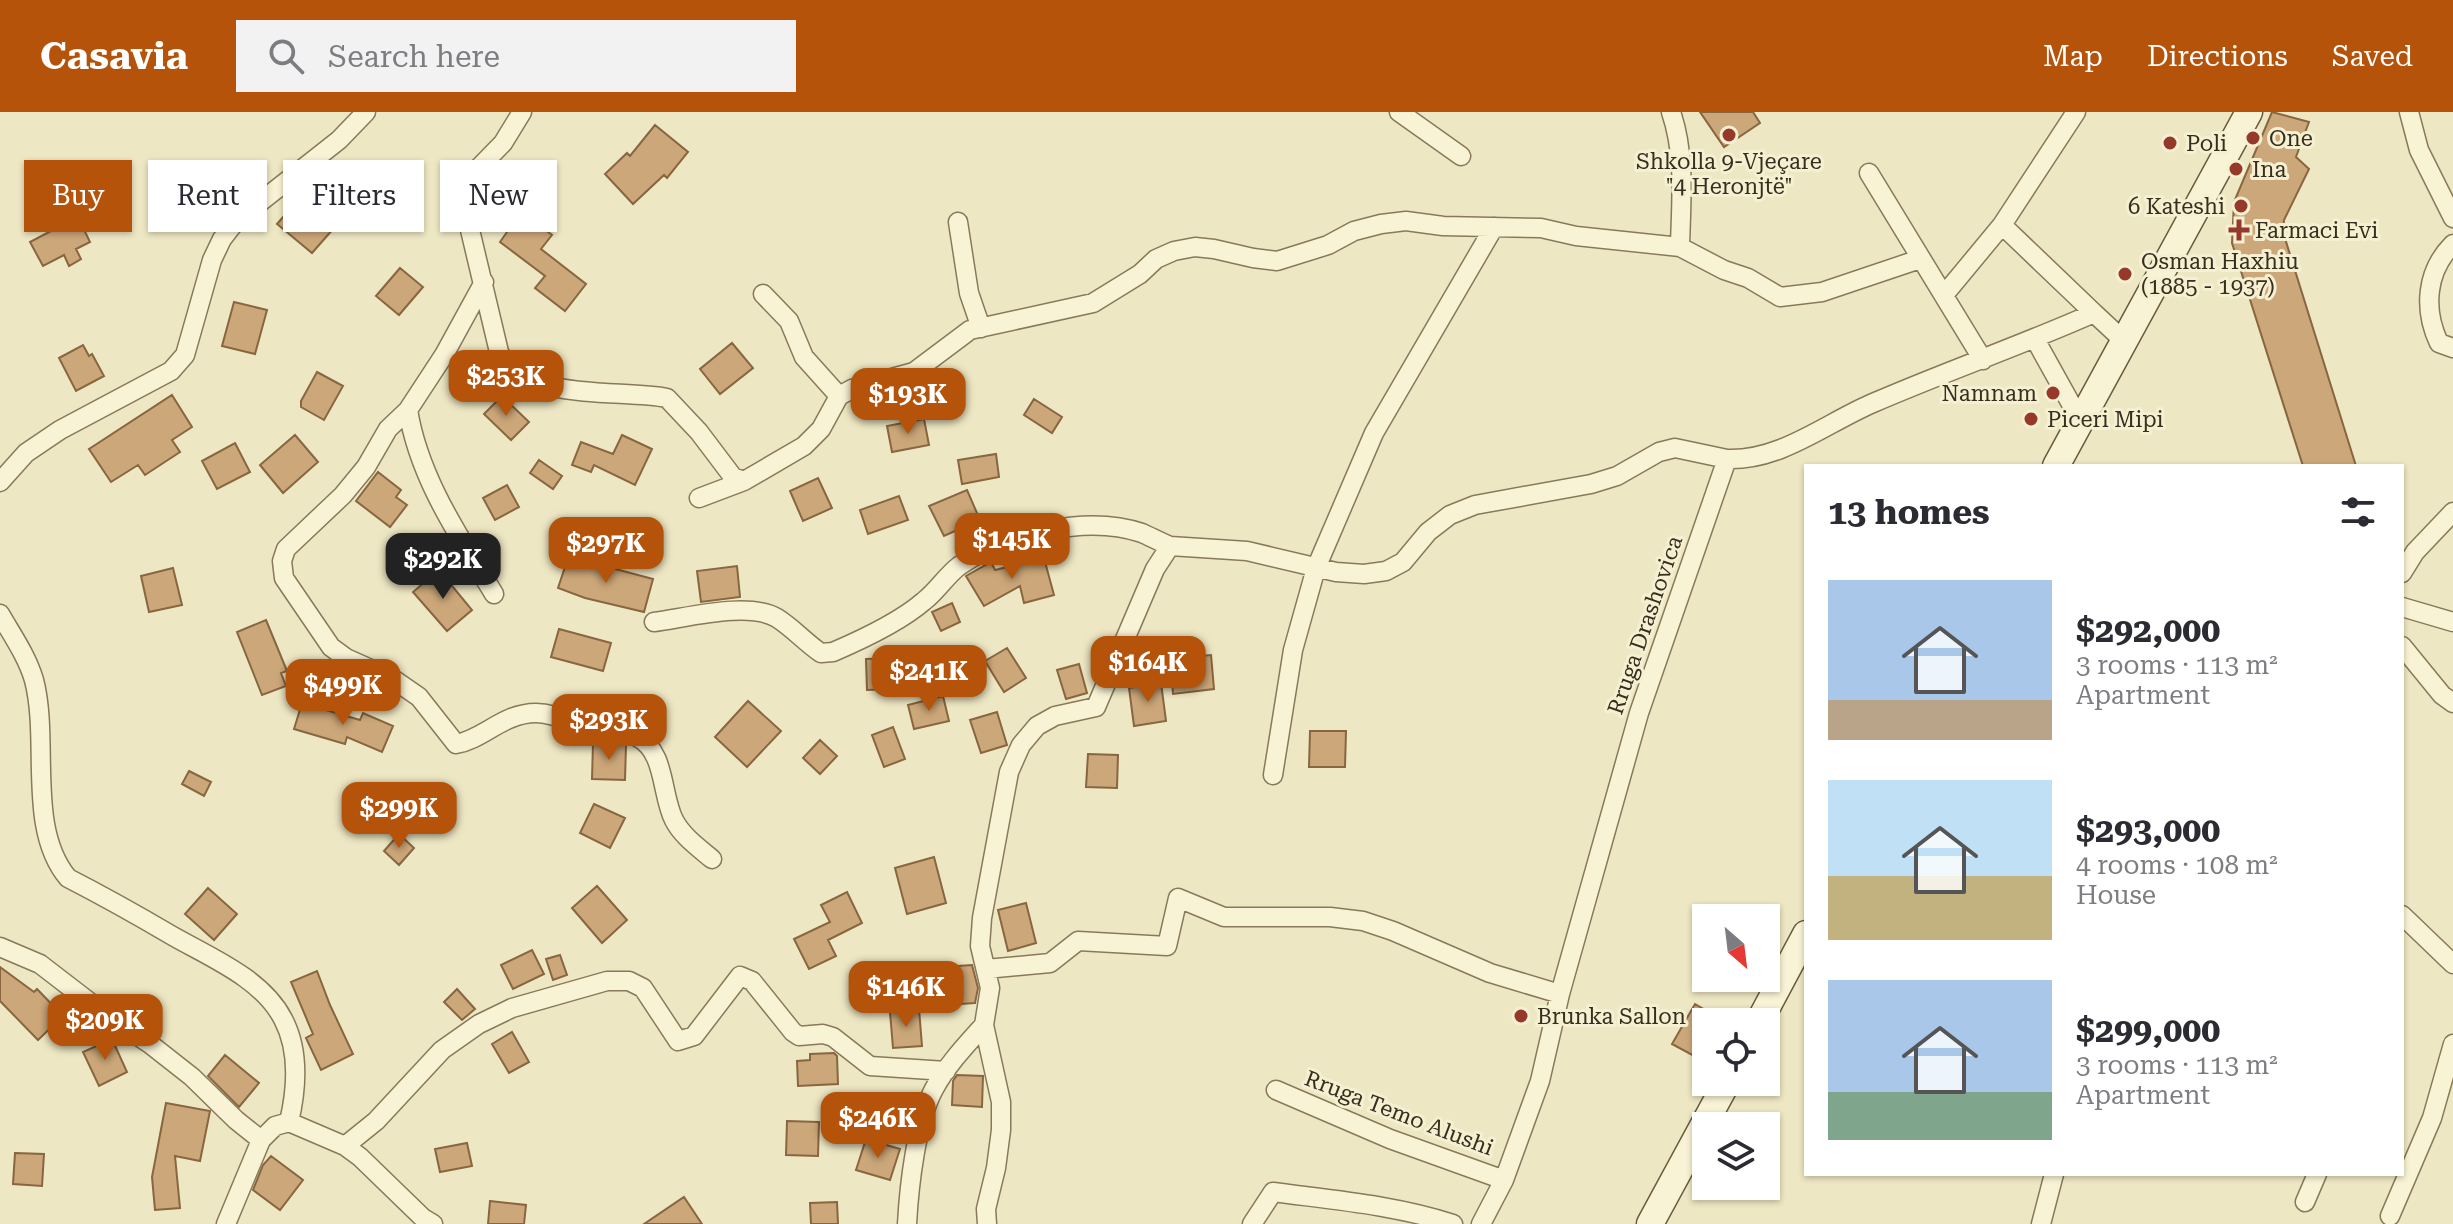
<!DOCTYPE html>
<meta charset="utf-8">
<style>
:root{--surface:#fff;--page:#f2f2f3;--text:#2b2b33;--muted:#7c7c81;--accent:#b45309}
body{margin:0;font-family:"Roboto Serif",serif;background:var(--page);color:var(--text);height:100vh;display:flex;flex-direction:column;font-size:30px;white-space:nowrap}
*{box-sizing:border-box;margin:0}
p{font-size:26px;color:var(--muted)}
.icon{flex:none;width:44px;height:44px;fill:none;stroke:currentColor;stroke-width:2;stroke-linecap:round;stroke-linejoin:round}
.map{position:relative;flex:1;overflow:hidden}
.panel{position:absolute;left:1804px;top:352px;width:600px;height:712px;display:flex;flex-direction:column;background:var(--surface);border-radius:0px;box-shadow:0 2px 6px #0004}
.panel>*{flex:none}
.hud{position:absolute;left:24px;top:48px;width:760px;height:72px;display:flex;gap:16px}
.needle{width:52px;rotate:152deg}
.fabs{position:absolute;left:1692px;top:792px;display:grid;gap:16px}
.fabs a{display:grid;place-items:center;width:88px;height:88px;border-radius:0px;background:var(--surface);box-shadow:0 2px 6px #0004;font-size:40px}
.price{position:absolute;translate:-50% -68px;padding:0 18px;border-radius:16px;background:var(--accent);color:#fff;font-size:26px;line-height:52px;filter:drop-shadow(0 2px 4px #0008)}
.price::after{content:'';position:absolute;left:50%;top:48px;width:24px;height:18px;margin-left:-12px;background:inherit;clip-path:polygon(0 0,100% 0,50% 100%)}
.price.selected{background:#222;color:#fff}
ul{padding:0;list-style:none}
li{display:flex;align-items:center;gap:24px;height:200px;padding:0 24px}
li span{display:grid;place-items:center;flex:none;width:224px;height:160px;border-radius:0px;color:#555}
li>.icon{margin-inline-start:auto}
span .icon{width:96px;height:96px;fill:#fffc;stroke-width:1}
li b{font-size:34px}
h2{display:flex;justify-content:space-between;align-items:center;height:96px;padding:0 24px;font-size:34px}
.tag{padding:0 28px;border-radius:0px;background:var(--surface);box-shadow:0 2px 6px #0004;font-size:28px;line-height:72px}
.tag.selected{background:var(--accent);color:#fff}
header{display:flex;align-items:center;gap:48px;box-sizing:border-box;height:112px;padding:0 40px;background:var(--accent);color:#fff}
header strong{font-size:38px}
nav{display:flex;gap:44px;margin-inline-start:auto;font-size:28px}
.search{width:560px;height:72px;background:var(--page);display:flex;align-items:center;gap:20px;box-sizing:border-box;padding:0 28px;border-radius:0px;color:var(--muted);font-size:30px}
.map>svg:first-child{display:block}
</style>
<header>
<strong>Casavia</strong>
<div class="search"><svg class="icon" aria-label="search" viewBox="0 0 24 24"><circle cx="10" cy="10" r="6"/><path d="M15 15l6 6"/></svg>Search here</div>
<nav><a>Map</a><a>Directions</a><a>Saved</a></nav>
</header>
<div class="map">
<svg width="2453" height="1112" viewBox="0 0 2453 1112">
<rect width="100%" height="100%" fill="#eee7c3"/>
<path fill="#cca779" stroke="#876640" stroke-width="2" d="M1700 0H1753L1760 11 1724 35Z
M2272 0 2309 10 2296 45 2309 57 2284 108 2283 120 2356 354H2303L2232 131 2234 90Z
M655 13 688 40 667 66 664 63 633 92 605 62 627 41 630 44Z
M306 79 341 108 312 141 277 112Z
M521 100 552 123 541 137 586 172 565 199 535 176 545 164 500 130Z
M60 105 65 114 79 107 90 130 76 137 81 147 69 154 64 143 43 154 30 130 51 119 47 111Z
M400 156 423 175 399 203 376 184Z
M234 190 267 198 255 242 222 234Z
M732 231 753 256 720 282 700 257Z
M83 233 89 244 92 242 104 264 76 279 59 246Z
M317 260 343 274 324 308 301 295V289Z
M172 283 192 315 172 328 180 340 145 363 138 353 111 370 89 337Z
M502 284 529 310 511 328 484 302Z
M1034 287 1062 305 1052 321 1024 303Z
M924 307 929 333 892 340 887 314Z
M295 323 318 350 283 381 260 353Z
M622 323 652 337 635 373 594 353 591 360 572 353 581 330 613 342Z
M235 331 250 360 217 377 202 349Z
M996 342 999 365 962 372 958 348Z
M539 348 562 364 553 377 530 361Z
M378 360 401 378 396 385 407 393 390 415 356 389Z
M818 366 832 396 803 409 790 379Z
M507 373 519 395 495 408 483 386Z
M967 378 980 408 944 424 929 394Z
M899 384 908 408 868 422 860 398Z
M568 446 607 459 608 455 653 467 644 500 585 486 558 476Z
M1044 446 1054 483 1024 491 1020 474 984 494 966 464 991 450 995 458Z
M737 454 740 485 701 490 697 459Z
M173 456 182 493 149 500 141 464Z
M439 458 472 498 447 519 413 480Z
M952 491 960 510 941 519 932 500Z
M266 508 287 559 281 561 286 574 262 583 237 520Z
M559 517 611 531 603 559 551 545Z
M1007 536 1026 566 1004 580 985 549Z
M1211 543 1214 577 1173 582 1170 547Z
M890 546 891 577 867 578 866 547Z
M1079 552 1087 581 1066 587 1057 558Z
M1161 571 1166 609 1134 614 1129 576Z
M943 584 949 609 914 617 908 593Z
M748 589 781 619 747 655 715 625Z
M302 591 360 608 363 601 393 614 382 640 347 625 345 632 294 617Z
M997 600 1007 633 981 641 970 608Z
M893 615 905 647 884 655 872 623Z
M1310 619H1346L1345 655H1309Z
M820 628 837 644 820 662 803 646Z
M593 631 626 633 625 668 592 667Z
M1088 642 1118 643 1117 676 1086 675Z
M189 659 211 670 204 684 182 672Z
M594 692 625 706 610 736 580 721Z
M399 722 414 736 399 753 384 739Z
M934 745 946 791 907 802 895 756Z
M597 774 627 808 602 831 572 796Z
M208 776 237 802 214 828 185 802Z
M847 780 862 811 828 828 836 844 809 857 794 827 830 810 821 793Z
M1026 791 1036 831 1008 839 998 798Z
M532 838 544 862 513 877 501 853Z
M560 843 567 863 553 868 546 847Z
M972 853 978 876 975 891 960 892 958 854Z
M0 855 34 880 37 877 63 904 38 928 0 889Z
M317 859 330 893 353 942 321 958 306 926 313 922 291 870Z
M457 877 475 897 462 908 444 890Z
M1695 892 1726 910H1706V923L1694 944 1672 932Z
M919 897 922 934 893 936 890 900Z
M512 920 529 950 509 961 492 932Z
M112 927 127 960 99 974 83 940Z
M834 941 837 944 838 972 798 974 797 949 810 948V942Z
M225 943 259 971 239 995 208 964Z
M957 963 983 964 982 995 952 993 953 969Z
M166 991 210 999 200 1049 175 1044 180 1096 155 1098 152 1065Z
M787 1009 819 1010 818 1044 786 1043Z
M866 1027 900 1037 890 1068 856 1058Z
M467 1031 472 1054 440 1060 435 1037Z
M15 1041 44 1042 42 1074 13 1072Z
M271 1044 303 1068 280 1098 253 1078 263 1053Z
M684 1085 702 1112H644Z
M490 1089 526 1093 524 1112H488Z
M837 1090 838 1112H811L810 1091Z"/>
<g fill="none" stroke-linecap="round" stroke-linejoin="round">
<defs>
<path id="street" d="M522 0 503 31 464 71 461 80 499 240C522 290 620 277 667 286L699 320 733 365 744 369 804 334 821 317 839 284 852 277 914 260 970 218 1093 191 1140 162 1156 147 1174 139 1195 135 1214 137 1253 146 1277 149 1328 133 1354 119 1381 112 1406 109 1443 114 1541 116 1576 124 1680 135 1724 158 1748 166 1780 185 1822 180 1920 147
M1399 0 1461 44
M1671 0C1686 44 1681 89 1680 135
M2409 0 2419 38 2453 106
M1869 61 1983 248
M958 110 969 181 981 216
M2002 113 2094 201
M2453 132C2426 159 2423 197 2439 231L2453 236
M484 170 444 243 408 298 388 317 366 355 343 383 286 437 282 449 284 466 331 535 346 546 393 567 419 585 456 632C484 627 503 601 536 601 557 601 574 613 595 617 609 620 625 618 637 625 666 639 661 683 674 708 682 724 699 736 712 747
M763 182 789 209 804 245 839 284
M1944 183 2002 113 2076 0
M2035 227 2080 308
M408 298C419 366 459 424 494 482
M0 370 26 341 60 318 171 259 185 243 212 148 222 127 236 109 339 28 366 0
M699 386 744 369
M2402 461 2415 440 2453 400
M2402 495 2453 510
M0 502C12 523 27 544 34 568 50 629 26 716 68 766 103 784 137 803 171 823 209 845 262 866 283 907 300 939 297 976 289 1010L275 1014 261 1028 226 1112
M654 510C686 506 749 489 777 506 793 516 806 531 821 541L833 540C861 528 901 509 924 489 937 479 946 464 959 454 1006 422 1086 402 1142 421 1151 425 1160 430 1170 434
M2402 534 2442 583 2453 591
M1273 663 1293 538 1316 456 1374 321 1494 115
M2402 803 2453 852
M0 835 40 852 105 902 150 932 192 965 236 1008 261 1028
M986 857 1050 851 1078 829 1167 834 1178 786 1224 805H1330L1363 809 1393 819 1490 861 1560 882
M1276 978 1390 1027 1504 1068
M289 1010 345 1034 360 1045 423 1106 433 1112
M345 1034 376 1009 442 938 479 912 512 896 607 869H629L643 876 678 929 694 924 740 864 752 869 793 920 799 924 823 922 833 925 870 954 946 959
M2305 1090 2317 1062
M2390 1104 2432 1006 2453 932
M907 1112C909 1075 916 1010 934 977 947 953 966 933 984 913
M987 1112 986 1097 996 1056 1001 1018V990L984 913 990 876 980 834 982 806 1009 660 1021 633 1037 614 1055 604 1096 595 1155 457 1170 434 1247 439 1336 460 1364 462 1386 459 1403 450 1428 420 1450 403 1475 393 1591 372 1617 364 1659 340 1675 336 1727 347
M1252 1112 1273 1080C1333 1088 1395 1093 1453 1112
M1481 1112 1504 1068 1540 969 1560 882 1639 601 1727 347C1781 349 1826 311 1873 291 1947 259 2022 233 2094 201L2124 229
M2041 1112 2054 1062"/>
<path id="secondary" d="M2056 354 2249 0
M1759 910 1806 822
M1650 1112 1727 970"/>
</defs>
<use href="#street" stroke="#88795a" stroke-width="21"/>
<use href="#secondary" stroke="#6a5a3d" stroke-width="29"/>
<use href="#street" stroke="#f9f3d6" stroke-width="18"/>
<use href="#secondary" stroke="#f9f3d6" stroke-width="26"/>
</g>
<g fill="#97392a" stroke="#f5f0d2" stroke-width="3">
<circle cx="1729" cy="23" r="8"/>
<circle cx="2253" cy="26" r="8"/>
<circle cx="2170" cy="31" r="8"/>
<circle cx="2236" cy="57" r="8"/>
<circle cx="2241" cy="94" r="8"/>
<path d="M2235 106h8v8h8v8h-8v8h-8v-8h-8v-8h8z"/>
<circle cx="2125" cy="162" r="8"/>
<circle cx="2053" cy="281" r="8"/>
<circle cx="2031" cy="307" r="8"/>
<circle cx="1521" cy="904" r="8"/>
</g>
<g text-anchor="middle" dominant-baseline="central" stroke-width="6" stroke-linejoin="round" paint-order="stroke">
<g font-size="22" fill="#382e1e" stroke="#f5f0d2" text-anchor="start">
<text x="2269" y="26">One</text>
<text x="2186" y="31">Poli</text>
<text x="1729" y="49" text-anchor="middle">Shkolla 9-Vjeçare<tspan x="1729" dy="25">"4 Heronjtë"</tspan></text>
<text x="2252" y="57">Ina</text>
<text x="2225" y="94" text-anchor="end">6 Kateshi</text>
<text x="2255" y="118">Farmaci Evi</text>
<text x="2141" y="149">Osman Haxhiu<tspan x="2141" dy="25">(1885 - 1937)</tspan></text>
<text x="2037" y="281" text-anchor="end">Namnam</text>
<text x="2047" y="307">Piceri Mipi</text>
<text x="1537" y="904">Brunka Sallon</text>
</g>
<g font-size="22" fill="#382e1e" stroke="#f5f0d2">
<text transform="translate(1645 513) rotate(-71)">Rruga Drashovica</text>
<text transform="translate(1399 1001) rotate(21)">Rruga Temo Alushi</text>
</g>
</g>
</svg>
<div class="fabs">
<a><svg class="needle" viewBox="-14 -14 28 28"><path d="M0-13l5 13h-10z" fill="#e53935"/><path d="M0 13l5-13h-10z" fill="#7c7c81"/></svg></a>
<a><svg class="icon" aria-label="locate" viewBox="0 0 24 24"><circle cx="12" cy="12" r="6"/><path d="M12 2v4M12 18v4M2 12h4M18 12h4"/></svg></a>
<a><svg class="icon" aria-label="layers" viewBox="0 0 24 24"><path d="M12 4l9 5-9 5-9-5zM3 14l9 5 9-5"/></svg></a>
</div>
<b class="price" style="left:506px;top:306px">$253K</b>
<b class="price" style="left:908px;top:324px">$193K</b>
<b class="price" style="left:1012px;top:469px">$145K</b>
<b class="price" style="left:606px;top:473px">$297K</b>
<b class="price selected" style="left:443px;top:489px">$292K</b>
<b class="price" style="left:1148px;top:592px">$164K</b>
<b class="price" style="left:929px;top:601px">$241K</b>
<b class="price" style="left:343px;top:615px">$499K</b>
<b class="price" style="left:609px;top:650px">$293K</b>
<b class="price" style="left:399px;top:738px">$299K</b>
<b class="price" style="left:906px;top:917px">$146K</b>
<b class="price" style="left:105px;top:950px">$209K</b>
<b class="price" style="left:878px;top:1048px">$246K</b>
<div class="hud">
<a class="tag selected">Buy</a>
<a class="tag">Rent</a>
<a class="tag">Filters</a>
<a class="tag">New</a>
</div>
<section class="panel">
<h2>13 homes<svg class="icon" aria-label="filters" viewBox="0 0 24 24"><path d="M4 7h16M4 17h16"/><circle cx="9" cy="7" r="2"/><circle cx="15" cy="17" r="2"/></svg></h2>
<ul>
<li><span style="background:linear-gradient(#a9c7e8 75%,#b9a48a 0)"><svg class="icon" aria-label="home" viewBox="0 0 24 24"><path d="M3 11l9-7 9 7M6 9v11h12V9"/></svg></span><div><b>$292,000</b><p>3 rooms · 113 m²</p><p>Apartment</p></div></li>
<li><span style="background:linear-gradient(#bfe0f5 60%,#c2b280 0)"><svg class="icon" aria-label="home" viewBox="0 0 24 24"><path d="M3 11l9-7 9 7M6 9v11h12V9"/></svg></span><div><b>$293,000</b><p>4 rooms · 108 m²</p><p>House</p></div></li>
<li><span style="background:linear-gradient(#a9c7e8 70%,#7fa58c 0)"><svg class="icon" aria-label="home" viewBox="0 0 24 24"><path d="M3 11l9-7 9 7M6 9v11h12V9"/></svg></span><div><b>$299,000</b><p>3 rooms · 113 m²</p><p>Apartment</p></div></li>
</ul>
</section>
</div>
